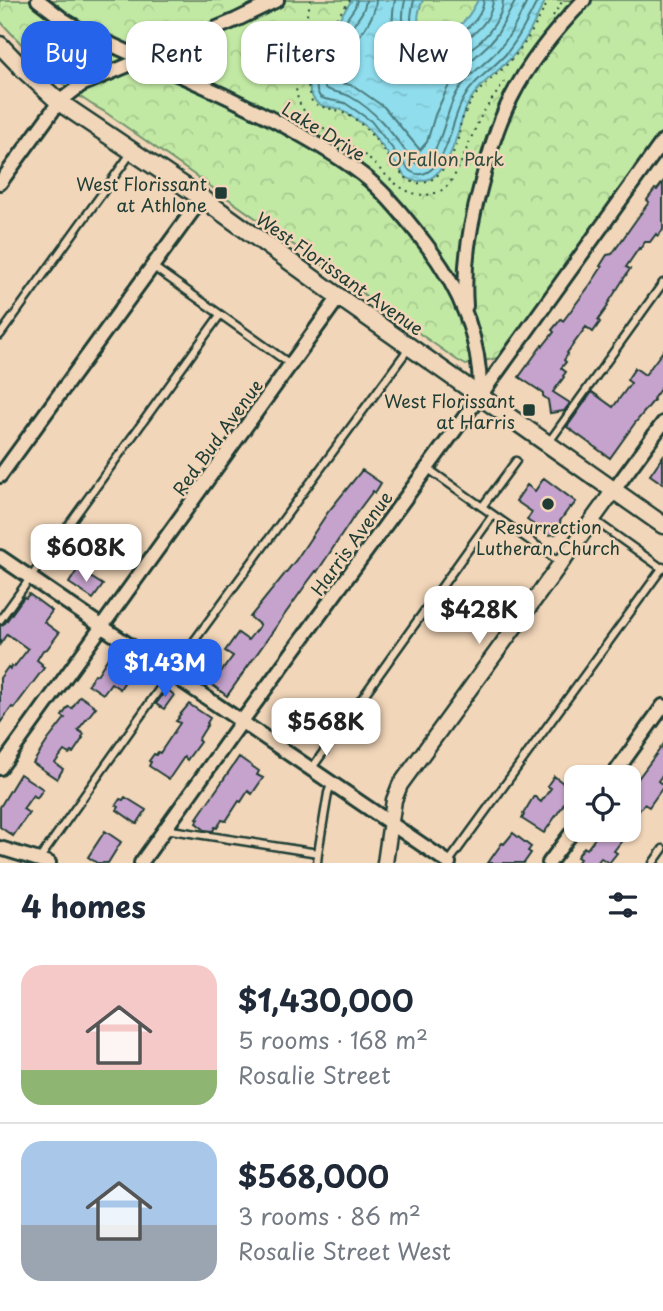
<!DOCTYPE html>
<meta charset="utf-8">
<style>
:root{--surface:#fff;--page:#f6f6f7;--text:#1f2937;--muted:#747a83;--line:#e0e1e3;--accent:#2563eb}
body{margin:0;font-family:"Playpen Sans",sans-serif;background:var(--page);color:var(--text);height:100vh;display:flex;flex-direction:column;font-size:26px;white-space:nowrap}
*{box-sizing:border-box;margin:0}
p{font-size:23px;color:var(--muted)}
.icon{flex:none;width:38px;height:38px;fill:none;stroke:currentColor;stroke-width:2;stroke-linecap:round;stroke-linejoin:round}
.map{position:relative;height:863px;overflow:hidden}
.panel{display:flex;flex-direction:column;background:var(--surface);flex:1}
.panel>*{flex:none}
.top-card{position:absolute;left:21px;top:21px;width:621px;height:63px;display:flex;gap:14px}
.fabs{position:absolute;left:564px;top:765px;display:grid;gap:14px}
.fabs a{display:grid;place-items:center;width:77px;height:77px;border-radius:14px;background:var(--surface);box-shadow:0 2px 5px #0004;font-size:35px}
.price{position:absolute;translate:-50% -60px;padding:0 16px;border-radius:14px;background:#fff;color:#222;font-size:23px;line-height:46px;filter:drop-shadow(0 2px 4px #0008)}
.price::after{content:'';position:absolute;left:50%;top:42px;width:21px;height:16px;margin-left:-10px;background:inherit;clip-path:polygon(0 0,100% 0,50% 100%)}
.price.selected{background:var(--accent);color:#fff}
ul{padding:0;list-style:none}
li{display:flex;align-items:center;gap:21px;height:175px;padding:0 21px}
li+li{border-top:2px solid var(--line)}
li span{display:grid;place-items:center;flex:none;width:196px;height:140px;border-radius:21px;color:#555}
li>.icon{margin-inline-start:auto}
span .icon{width:84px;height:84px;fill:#fffc;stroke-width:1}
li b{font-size:30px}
h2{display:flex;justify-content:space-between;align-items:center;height:84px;padding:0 21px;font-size:30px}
.chip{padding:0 24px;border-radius:21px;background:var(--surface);box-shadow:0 2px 5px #0004;font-size:24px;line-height:63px}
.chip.selected{background:var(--accent);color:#fff}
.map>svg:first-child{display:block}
</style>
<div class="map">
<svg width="663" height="863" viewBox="0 0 663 863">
<defs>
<pattern id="forest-crowns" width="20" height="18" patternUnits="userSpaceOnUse" patternTransform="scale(1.75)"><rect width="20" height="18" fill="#c2e9a4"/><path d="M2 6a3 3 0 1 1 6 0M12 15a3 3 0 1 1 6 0" fill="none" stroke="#a6c98e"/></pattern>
<pattern id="water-ripples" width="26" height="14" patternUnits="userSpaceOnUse" patternTransform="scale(1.75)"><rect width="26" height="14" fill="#8fdded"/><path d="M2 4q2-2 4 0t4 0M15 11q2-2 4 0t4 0" fill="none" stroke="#7bbfcc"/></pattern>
</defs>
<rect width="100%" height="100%" fill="#f2d6b9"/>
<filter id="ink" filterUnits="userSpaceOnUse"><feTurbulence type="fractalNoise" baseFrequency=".0143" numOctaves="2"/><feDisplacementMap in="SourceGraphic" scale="14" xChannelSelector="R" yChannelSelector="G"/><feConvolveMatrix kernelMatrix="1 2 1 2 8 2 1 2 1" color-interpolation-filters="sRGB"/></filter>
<g filter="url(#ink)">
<path fill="url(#forest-crowns)" stroke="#70936c" stroke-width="2" d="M0 0H663V130L500 356 497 358 466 365 457 360 105 112C64 91 31 55 0 21Z"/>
<path fill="url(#water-ripples)" stroke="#629da3" stroke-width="2" d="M352 0H423C418 11 413 30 430 33 437 34 445 34 452 30 465 24 471 12 478 0H546C537 15 531 33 520 47 506 68 481 80 469 102 457 125 457 152 439 171 430 182 418 184 406 177L367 127 341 109 323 106 316 102 310 93 309 75 314 58 320 46Z"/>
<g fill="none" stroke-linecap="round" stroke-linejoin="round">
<path stroke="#4c7d7e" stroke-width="2" d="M357 0 355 7 326 49 321 60 316 76 317 91 320 97 325 99 345 103 371 121 410 171C419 177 427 174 434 167 451 148 451 120 464 98 474 80 491 70 505 55 519 39 528 19 538 0
M366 0C365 10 360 16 354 24 340 44 323 63 325 88 333 93 343 92 351 97 379 113 394 136 413 161L420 166C442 154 444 115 456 94 466 76 483 66 497 51 511 37 519 17 528 0
M376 0C375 28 341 49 335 79L338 82 354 86 384 107 420 150 427 142 435 115 447 89 458 73 489 44 498 33 516 0
M395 0C378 75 462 76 494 25 499 17 503 10 503 0
M405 0C387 81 490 49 493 0
M414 0C412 10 408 23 415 33 418 39 424 39 430 40 453 43 481 24 484 0"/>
</g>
<path fill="#c6a3cd" stroke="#1f3d34" stroke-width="2" d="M663 182V230L658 236 656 234 650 242H645L640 249 639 248 626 267 630 269 607 305 608 306 598 320 600 322 593 332 586 327 567 353 568 354 564 360 566 362 561 368 566 372 563 376 564 377 553 392 570 403 564 411 550 413 548 400 543 396V393L519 377 542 345 543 346 554 332 552 330 561 319 563 321 590 285 602 267 600 266 607 255 612 254 636 220 649 202 647 200 655 189 657 190Z
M663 351V385L653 399 654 400 635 423 610 458 567 427 592 392 613 407 631 383 627 380 635 368 645 375Z
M663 456V484L650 475Z
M362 470 381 483 375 493 373 491 355 515 317 572 316 571 307 583 227 696 206 680 215 668 221 672 233 656 225 651 238 633 248 640 260 625 250 617 296 560 328 512Z
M544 478 576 502 571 508 570 507 560 521 561 527 556 534 549 535 527 520 532 512 516 501 527 485 535 491Z
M78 569 103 585 93 599 69 583Z
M29 594 52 611 44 622 59 633 47 649 43 650 37 660 42 664 41 666 44 668 14 708 12 707 0 723V678L8 667 10 669 12 666 14 667 28 649 7 634 0 644V626L5 623 24 597 26 598Z
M113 650 130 661 122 674 127 678 120 689 111 683 103 694 88 684 95 674 97 675Z
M167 689 174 695 164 709 156 704Z
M80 696 96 707 78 730 84 734 82 737 83 738 73 753 71 752 69 754 64 751 55 763 63 769 57 779 33 763 48 740 65 718 62 716 68 707 72 708Z
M189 704 210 718 207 723 208 724 198 740 200 742 187 760 184 757 169 779 149 766 151 762 149 761 154 754 156 755 158 752 160 753 180 723 176 721 179 718 178 717Z
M663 745V774L658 781 663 785V787L649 807 644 804 628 826V792Z
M239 757 259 771 257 775 263 778 252 794 248 791 241 802 239 801 226 821 222 820 217 828 215 827 213 831 205 830 196 823 199 819 197 818Z
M20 774 43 789 37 798 33 795 23 809 29 813 13 836 0 827V807Z
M554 776 572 790 562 807 544 833 522 819 524 815 523 814 534 796 541 802 551 788 547 786Z
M125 797 146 810 137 824 117 810 119 807 116 805 120 799 123 800Z
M601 830H630L614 851 617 853 609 863 601 858 597 863H577L580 859 577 857 584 847 587 849Z
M105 831 121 842 108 863H97L88 857Z
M513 833 531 847 528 851 531 853 524 863H488L502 843 504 844Z"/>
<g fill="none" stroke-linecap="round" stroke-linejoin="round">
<defs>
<path id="service" d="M152 266 290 364
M0 335 132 152
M549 442 663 283
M427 468 560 562
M482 507 516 461
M594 520 663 569
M0 620 220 315
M312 768 493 515
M165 829 318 853 317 863
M318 853 328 793 332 782
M38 861 175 667 409 348
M448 863 663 567
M653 863 663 849"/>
<path id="minor" d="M38 0 64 20 84 32C156 66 231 95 301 135 324 148 347 162 368 179 389 197 407 220 425 243 459 287 481 339 480 395
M0 183 59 102 81 85 236 20 277 0
M466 306C463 266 469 228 480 189 488 158 496 127 511 98 529 62 556 29 584 0
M0 476 202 198
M614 490 663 423
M0 557 449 863
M0 768 339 297
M612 777 663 706
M0 848 49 863
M141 863 242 721 480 396 663 141
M549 863 576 827"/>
<path id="tertiary" d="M385 863 394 800 400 785 614 490"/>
<path id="secondary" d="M0 45 24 70 59 102 202 198 339 297 663 525"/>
</defs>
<use href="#service" stroke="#1f3d34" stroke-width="11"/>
<use href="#minor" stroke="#1f3d34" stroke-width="18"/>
<use href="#tertiary" stroke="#1f3d34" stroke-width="19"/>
<use href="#secondary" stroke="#1f3d34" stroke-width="21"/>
<path stroke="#1f3d34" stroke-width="2" stroke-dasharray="2 5" stroke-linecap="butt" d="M311 0C304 27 290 71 298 99 301 108 307 115 314 122 330 132 347 142 363 154 384 170 404 203 435 193 446 190 451 182 457 171 464 157 469 142 476 127 483 110 494 97 505 82
M350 0C331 27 302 55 309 91 309 94 310 98 312 101 317 107 324 107 331 109 340 111 349 115 356 120 374 134 387 156 402 174 411 184 422 187 434 178 444 171 454 154 457 142 459 137 459 132 460 126 462 118 467 109 471 102 481 85 499 74 512 59 528 42 538 20 549 0
M553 16 563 0"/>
<use href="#service" stroke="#f2d6b9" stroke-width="6"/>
<use href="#minor" stroke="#f2d6b9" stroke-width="12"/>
<use href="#tertiary" stroke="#f2d6b9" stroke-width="14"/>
<use href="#secondary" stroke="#f2d6b9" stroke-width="16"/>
</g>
</g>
<g fill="#1f3d34" stroke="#f2d6b9" stroke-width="2.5">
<rect x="214" y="186" width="14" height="14" rx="3.5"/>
<rect x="522" y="403" width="14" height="14" rx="3.5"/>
<circle cx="548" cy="504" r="7"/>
</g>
<g text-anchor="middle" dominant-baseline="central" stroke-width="5" stroke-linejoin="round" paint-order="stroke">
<g font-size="18" fill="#1f3d34" stroke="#f2d6b9">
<text transform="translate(324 131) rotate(32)">Lake Drive</text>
<text transform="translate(340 273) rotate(35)">West Florissant Avenue</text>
<text transform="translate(217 437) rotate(-54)">Red Bud Avenue</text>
<text transform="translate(351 543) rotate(-54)">Harris Avenue</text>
</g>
<g font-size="18" fill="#2f4e3f" stroke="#f2d6b9">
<text x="446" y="158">O'Fallon Park</text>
</g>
<g font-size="18" fill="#1f3d34" stroke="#f2d6b9" text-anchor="end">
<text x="207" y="183">West Florissant<tspan x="207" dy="21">at Athlone</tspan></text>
<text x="515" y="400">West Florissant<tspan x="515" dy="21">at Harris</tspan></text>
<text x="548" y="526" text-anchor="middle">Resurrection<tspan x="548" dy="21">Lutheran Church</tspan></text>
</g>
</g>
</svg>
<div class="fabs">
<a><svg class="icon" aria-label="locate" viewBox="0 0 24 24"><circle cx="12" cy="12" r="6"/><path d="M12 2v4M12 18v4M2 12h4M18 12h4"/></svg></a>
</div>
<b class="price" style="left:86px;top:584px">$608K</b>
<b class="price" style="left:479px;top:646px">$428K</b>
<b class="price selected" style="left:165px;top:699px">$1.43M</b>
<b class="price" style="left:326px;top:758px">$568K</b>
<div class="top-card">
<a class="chip selected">Buy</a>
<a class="chip">Rent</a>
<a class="chip">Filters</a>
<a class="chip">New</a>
</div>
</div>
<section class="panel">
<h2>4 homes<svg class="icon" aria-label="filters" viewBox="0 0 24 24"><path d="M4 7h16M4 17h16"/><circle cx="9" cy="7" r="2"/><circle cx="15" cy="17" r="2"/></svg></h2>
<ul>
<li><span style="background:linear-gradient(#f6c9c9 75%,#8fb573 0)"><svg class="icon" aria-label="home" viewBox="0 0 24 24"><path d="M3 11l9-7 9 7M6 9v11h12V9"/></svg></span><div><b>$1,430,000</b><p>5 rooms · 168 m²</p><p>Rosalie Street</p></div></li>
<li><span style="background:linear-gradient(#a9c7e8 60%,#9aa5b1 0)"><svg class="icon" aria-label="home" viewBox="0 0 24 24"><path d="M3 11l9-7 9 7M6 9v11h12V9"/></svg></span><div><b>$568,000</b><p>3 rooms · 86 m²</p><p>Rosalie Street West</p></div></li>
</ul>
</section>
